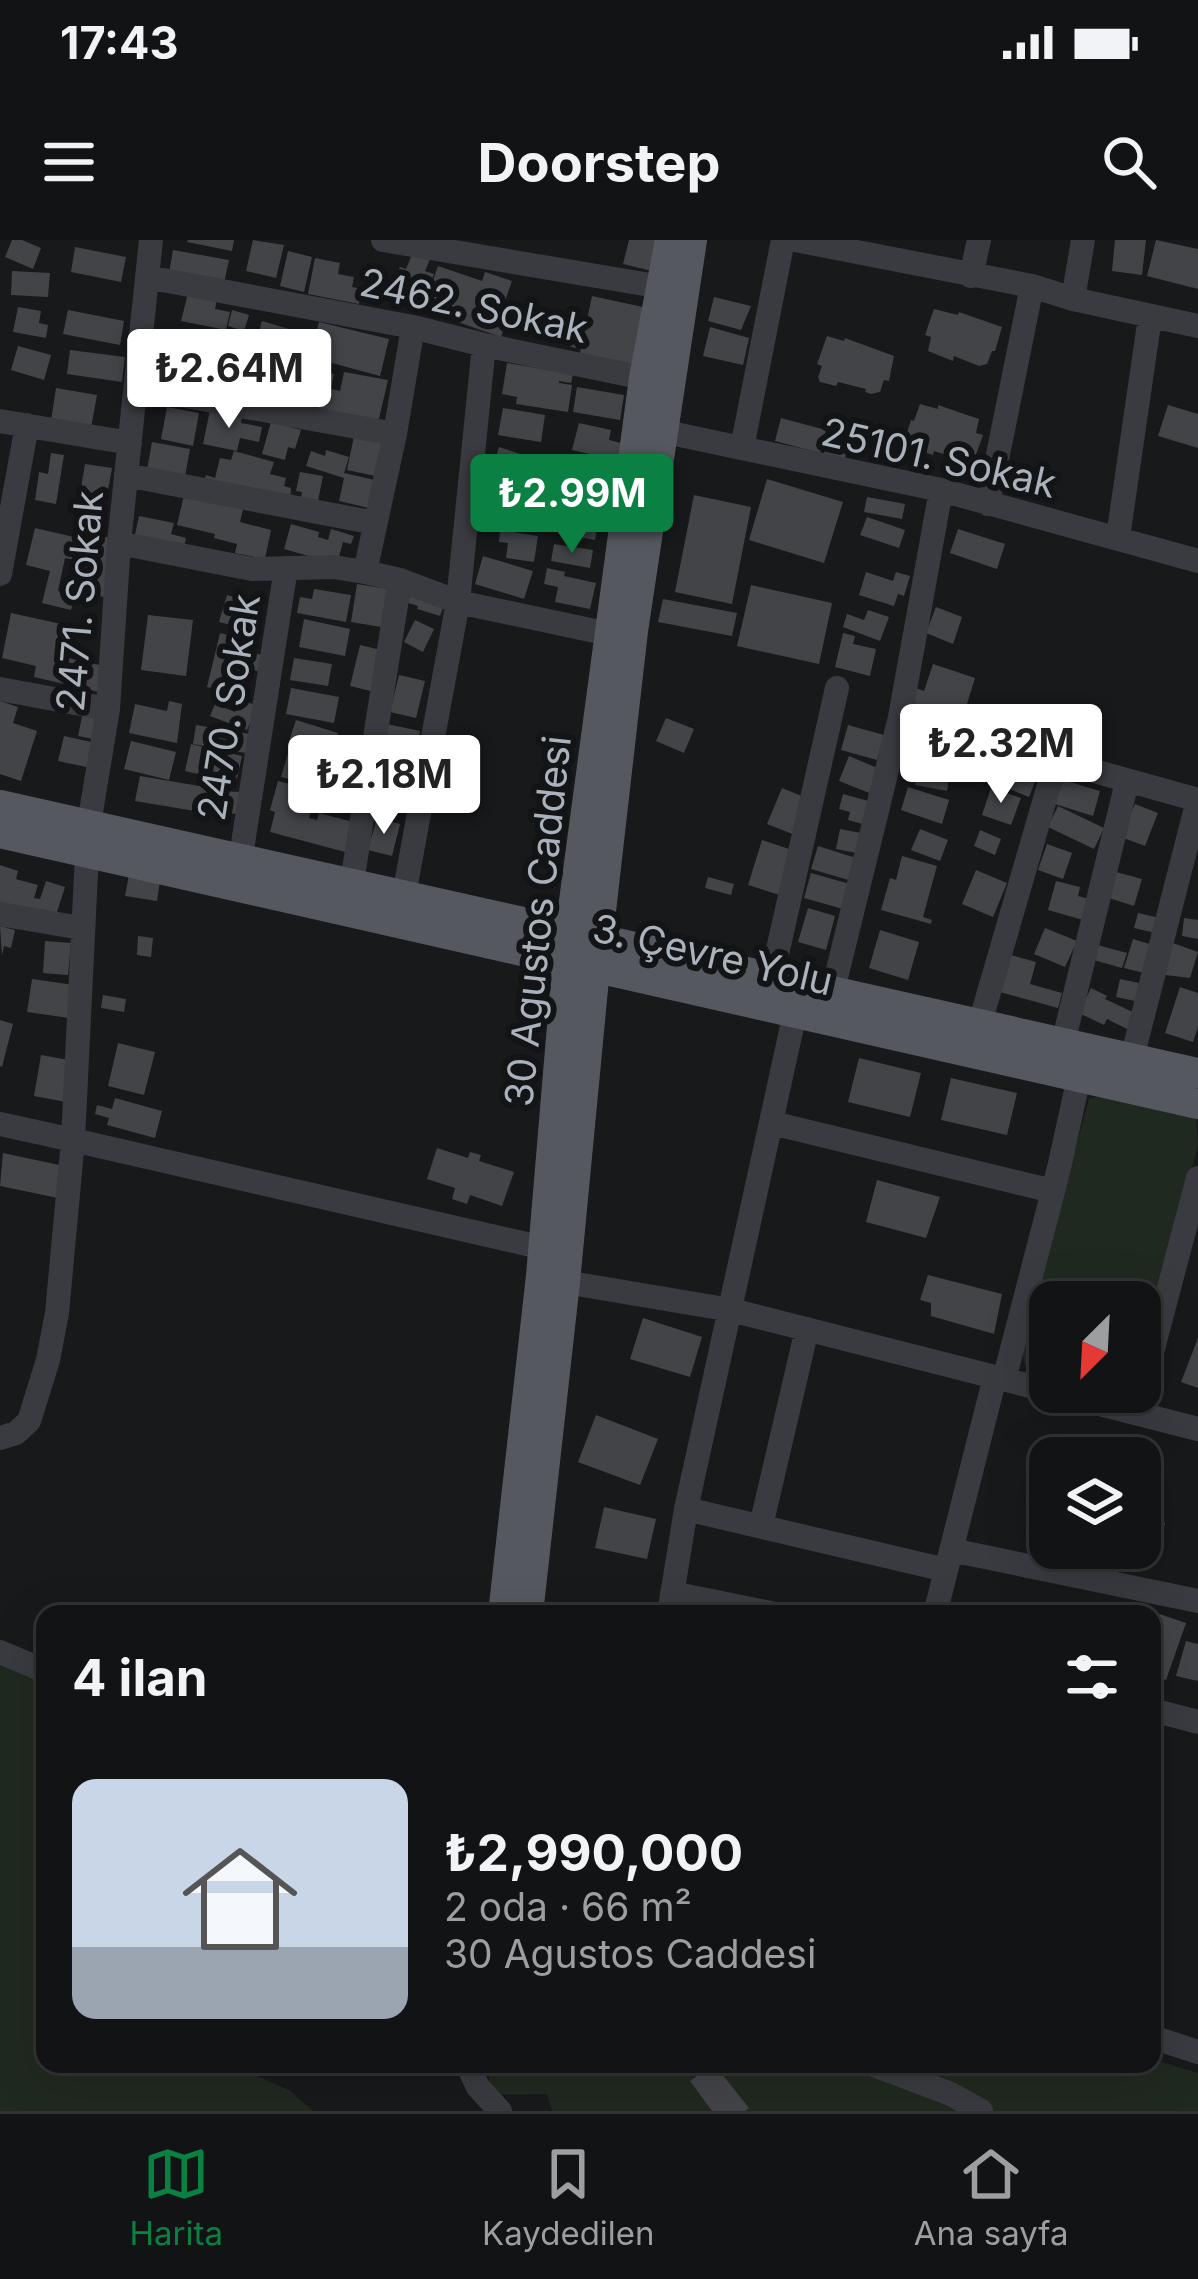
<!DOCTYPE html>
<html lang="tr">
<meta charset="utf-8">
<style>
:root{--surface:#121314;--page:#1f2022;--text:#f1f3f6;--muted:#9c9ea0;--line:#313234;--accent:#0b8043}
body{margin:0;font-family:Inter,sans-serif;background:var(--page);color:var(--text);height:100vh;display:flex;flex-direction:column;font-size:45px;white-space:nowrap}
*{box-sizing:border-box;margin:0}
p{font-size:39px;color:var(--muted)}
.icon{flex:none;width:66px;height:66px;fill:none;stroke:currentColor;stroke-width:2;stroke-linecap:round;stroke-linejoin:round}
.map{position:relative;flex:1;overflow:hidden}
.drawer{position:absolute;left:36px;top:1365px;width:1125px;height:468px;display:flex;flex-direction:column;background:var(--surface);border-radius:24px;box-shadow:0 12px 48px #0002,0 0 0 3px var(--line)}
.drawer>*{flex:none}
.needle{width:78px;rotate:204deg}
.fabs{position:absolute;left:1029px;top:1041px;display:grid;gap:24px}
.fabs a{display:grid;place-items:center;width:132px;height:132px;border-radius:24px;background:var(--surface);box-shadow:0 12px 48px #0002,0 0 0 3px var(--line);font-size:60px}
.price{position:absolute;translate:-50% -102px;padding:0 27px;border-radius:12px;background:#fff;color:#222;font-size:39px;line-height:78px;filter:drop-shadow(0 3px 6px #0008)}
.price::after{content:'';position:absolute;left:50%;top:72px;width:36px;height:27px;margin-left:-18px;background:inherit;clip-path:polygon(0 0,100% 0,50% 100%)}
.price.current{background:var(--accent);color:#fff}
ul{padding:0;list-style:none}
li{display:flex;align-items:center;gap:36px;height:300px;padding:0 36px}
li+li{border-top:3px solid var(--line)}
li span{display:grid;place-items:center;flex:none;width:336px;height:240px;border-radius:24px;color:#555}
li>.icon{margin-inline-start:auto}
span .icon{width:144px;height:144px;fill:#fffc;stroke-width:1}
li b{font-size:51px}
h2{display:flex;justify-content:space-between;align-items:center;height:144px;padding:0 36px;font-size:51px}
.status{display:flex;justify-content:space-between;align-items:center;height:84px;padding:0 60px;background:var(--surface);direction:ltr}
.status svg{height:33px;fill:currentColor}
header{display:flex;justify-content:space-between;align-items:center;height:156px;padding:0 36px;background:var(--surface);font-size:54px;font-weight:700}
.menu{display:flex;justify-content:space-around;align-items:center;height:168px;border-top:3px solid var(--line);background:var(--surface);font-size:33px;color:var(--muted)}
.menu a{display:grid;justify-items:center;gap:6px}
.menu .current{color:var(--accent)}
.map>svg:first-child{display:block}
</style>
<div class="status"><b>17:43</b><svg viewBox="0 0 49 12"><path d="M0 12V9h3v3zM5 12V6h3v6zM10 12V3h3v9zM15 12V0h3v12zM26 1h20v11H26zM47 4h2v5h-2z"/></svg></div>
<header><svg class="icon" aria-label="menu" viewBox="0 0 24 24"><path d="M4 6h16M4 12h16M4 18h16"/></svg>Doorstep<svg class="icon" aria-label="search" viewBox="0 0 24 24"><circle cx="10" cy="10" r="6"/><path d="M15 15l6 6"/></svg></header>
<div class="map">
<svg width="1198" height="1871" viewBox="0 0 1198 1871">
<rect width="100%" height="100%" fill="#18191b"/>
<path fill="#202920" d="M1100 856 1196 878 1198 905 1140 1130V1062H1050V1132L1024 1124 1022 1105 1089 859Z
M0 1422 45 1444V1824H229L289 1850 313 1871H0Z
M1152 1819 1198 1833V1871H552L547 1854 487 1855 491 1824H1152Z"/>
<path fill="#424448" d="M12 0H22L41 8 33 29 5 17Z
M188 0H234L232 11 187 2Z
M253 0 284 5 276 38 246 31Z
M629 0H656V32L623 24Z
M1115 0H1146L1142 35 1112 31Z
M1156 0 1198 9V49L1147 36Z
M75 7 126 17 121 42 71 32Z
M173 10 229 20 224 43 169 33Z
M288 11 312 17 304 52 280 46Z
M413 12 430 19 425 31 434 34 427 52 395 39 400 27 406 29Z
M315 18 340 23 338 34 354 37 352 47 362 49 359 64 308 54Z
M438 26 482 41 485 32 512 41 501 73 508 76 501 97 423 70Z
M12 31 50 33 48 57 11 55Z
M371 36 391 42 385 61 366 55Z
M188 53 217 59 215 69 230 72 226 90 181 81Z
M592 56 652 69 635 125 580 113Z
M714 57 751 66 741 90 708 81Z
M18 67 41 71 39 83 48 85 46 98 13 92Z
M531 68 558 74 556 84 563 86 566 72 584 76 576 108 525 94Z
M934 69 958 75 959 72 1002 87 995 111H992L987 124 979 126 954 116 953 121 928 111 931 97 925 95Z
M68 70 124 81 120 105 63 94Z
M232 70 249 75 244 91 228 86Z
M262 81 289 89 281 116 254 108Z
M319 82 389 99 380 136 310 117Z
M710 87 749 98 743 125 703 116Z
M177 90 224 100 213 152 170 143 177 115 172 114Z
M229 91 254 96 251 108 227 104Z
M827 96 844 101 845 98 894 116 889 141 884 140 880 152 871 154 865 152 866 149 838 142 836 146 820 142 818 137 822 126 817 124Z
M18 106 51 115 44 140 11 130Z
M70 110 125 117 122 142 67 134Z
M258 121 282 128 272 165 247 158Z
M507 123 573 134 571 143 559 141V143L572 145 568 172 516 164 517 157 502 154Z
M307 128 334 134 331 149 340 151 344 132 388 140 378 183 359 176 316 169 321 145 304 141Z
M226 132 249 138 244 156 221 150Z
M281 139 299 144 292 169 274 164Z
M577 147 624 155 620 180 573 172Z
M56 148 97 155 91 188 51 181Z
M920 164 938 169V165L979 179 976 193 983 195 974 220 968 222 934 211 933 215 907 206 904 202 911 180 914 181Z
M1168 165 1198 174V208L1158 196Z
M167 167 199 173 193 206 161 199Z
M503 168 545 175 541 202 498 195Z
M210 170 242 176 241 183 262 187 259 202 240 198 237 211 203 204Z
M781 178 826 190 820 213 775 201Z
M271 182 301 190 295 209 288 207 285 220 262 214Z
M579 183 611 190 609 200 625 204 621 221 572 210Z
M828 192 849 197 845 219 824 214Z
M354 196 387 204 380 237 347 230Z
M152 202 190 209 184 242 146 235Z
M499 207 542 221 537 234 533 233 527 249 490 236Z
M326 210 349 217 344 233 379 241 373 269 339 261 344 238 306 226 311 211 325 216Z
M234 211 274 222 270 234 286 238 284 246 291 248 290 263 203 246 206 235 215 238 220 218 231 220Z
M51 213 64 215 56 264 35 260 39 232 48 234Z
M85 224 112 228 103 277 77 272Z
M565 226 610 235 605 259 561 250Z
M300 232 323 236 317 266 300 263 302 252 296 251Z
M767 239 843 262 824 323 749 300Z
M495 247 545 253 541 281 492 276Z
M184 255 243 269 240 282 271 290 265 319 235 313 237 304 214 298 215 294 177 285Z
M694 255 751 267 732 364 675 352Z
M867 257 905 264 902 279 864 272Z
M563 267 600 274 595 300 558 293Z
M139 276 174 283 171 294 186 298 184 309 134 299Z
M867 277 905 290 899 308 860 295Z
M291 284 319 292 318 297 328 300 331 289 354 296 351 304 343 302 337 324 284 309Z
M35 288 91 301 92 294 115 299 104 357 69 349 75 322 98 325 65 318 58 351 75 355 71 370 42 363 50 331 26 325Z
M958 289 1005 304 997 329 950 313Z
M500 290 538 296 534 322 506 318 508 303 499 302Z
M554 304 593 310 590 328 551 321Z
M483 316 533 331 524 359 475 344Z
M547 328 565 332 564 336 596 343 590 369 555 362 558 347 544 344Z
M866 332 893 341 896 332 910 336 904 356 898 354 894 366 859 355Z
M357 344 393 350 387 388 351 382Z
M751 345 832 363 819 424 737 406Z
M314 349 351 355 346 382 297 373 300 357 312 359Z
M411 352 445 362 440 376 417 369 418 366 408 363Z
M227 355 247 361 239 387 219 382Z
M663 359 737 373 732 396 658 382Z
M936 367 962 377 953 404 926 393Z
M868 370 889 377 880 401 843 387 847 374 864 380Z
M11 373 75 387 68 418 104 426 99 452 34 437 36 426 2 418Z
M148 375 193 380 186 436 141 430Z
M304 379 350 389 345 416 299 407Z
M415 380 434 389 423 412 404 402Z
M220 393 253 401 251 412 265 416 261 432 245 428 239 455 207 447Z
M843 393 855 396 853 404 876 409 870 436 835 427Z
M360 405 385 411 375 452 350 446Z
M294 418 332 424 328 446 290 440Z
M933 424 975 438 962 480 908 462 913 447 924 451Z
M399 435 425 441 416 478 390 472Z
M291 448 339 457 334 483 286 474Z
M240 459 257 466 247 490 210 476 215 464 235 472Z
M0 461 18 467 13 483 37 491 21 541 0 534Z
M169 461 182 464 177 503 129 493 135 464 167 471Z
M83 472 98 475 94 499 78 496Z
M666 478 694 489 684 513 656 501Z
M296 480 338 493 330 518 288 504Z
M387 484 420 491 412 529 379 522Z
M196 485 249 494 246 513 193 504Z
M848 485 884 495 877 520 841 510Z
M64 496 96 503 91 528 58 521Z
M131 501 176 512 169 540 124 529Z
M342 502 369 509 360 547 333 541Z
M191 504 242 516 236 543 185 531Z
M289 510 330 521 322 548 281 537Z
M995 510 1033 525 1029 536 1036 539 1029 557 977 536 981 526 988 529Z
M920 513 952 518 947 551 915 545Z
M849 516 882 530 872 554 839 541Z
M140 536 211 548 207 573 135 561Z
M1063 540 1100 551 1093 576 1055 564Z
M278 541 316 551 309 578 317 580 319 573 357 583 349 613 270 592 275 572 270 570Z
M908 547 949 560 942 584 901 570Z
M782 548 809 559 795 595 767 584Z
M991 548 1021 558 1011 585 982 575Z
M211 551 243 552 242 574 210 573Z
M843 554 872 562 866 585 848 580 850 572 839 569Z
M1135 564 1158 573 1145 606 1121 597Z
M1058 566 1104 588 1094 609 1048 587Z
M377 578 400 584 392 616 368 610Z
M840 589 861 593 857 613 836 609Z
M920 589 948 600 940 621 911 610Z
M980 590 1001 599 995 615 974 606Z
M762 600 798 612 783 656 748 645Z
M1047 604 1072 613 1063 639 1038 630Z
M818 606 859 619 852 641 811 629Z
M902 616 937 626 923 677 932 680 931 684 881 670 890 638 896 640Z
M0 625 18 631 16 639 38 645 34 658 40 659 46 641 65 647 54 681 0 665Z
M130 629 161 634 157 661 125 656Z
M976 630 1007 643 993 677 962 664Z
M1116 632 1142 639 1134 666 1109 658Z
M811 633 850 644 843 669 804 658Z
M708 637 734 644 731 655 705 648Z
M1056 641 1080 647 1078 656 1096 661 1090 682 1048 670Z
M808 668 835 676 826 710 798 702Z
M1138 673 1164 679 1160 694 1134 688Z
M1184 678 1198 680V699L1182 696Z
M0 686 15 690 11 708 4 706 2 716Z
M1045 688 1077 701 1065 727 1034 714Z
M880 690 919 702 908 740 869 728Z
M138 696 153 698 151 717 137 715Z
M1133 699 1156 706 1148 734 1124 728Z
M45 701 71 703 68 735 43 733Z
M1170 702 1198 712 1190 738 1165 735Z
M1094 704 1127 713 1122 728 1090 719Z
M1011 715 1036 722 1030 744 1062 753 1058 768 1000 752Z
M32 739 74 745 69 778 27 772Z
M1120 739 1139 743 1135 761 1116 757Z
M1180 747 1198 753V787L1193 802 1165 793Z
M1091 748 1107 756 1105 759 1137 774 1129 790 1107 779 1104 785 1079 773Z
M103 755 126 759 124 772 101 768Z
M0 780 13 784 2 827 0 826Z
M118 803 155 812 144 855 108 846Z
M41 815 74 821 66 862 34 856Z
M859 818 921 833 910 877 848 862Z
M951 838 1017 853 1007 895 941 880Z
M115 858 162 871 155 898 107 885 109 878 95 874 97 865 112 869Z
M437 908 468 918 470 912 481 915 479 921 514 932 502 966 470 955 467 964 452 959 455 948 427 939Z
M3 913 64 926 58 958 0 946Z
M877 940 940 957 926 998 866 982Z
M928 1035 1002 1054 994 1094 931 1076V1063L920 1060Z
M643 1078 702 1097 690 1137 630 1119Z
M1198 1098V1148L1181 1142Z
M596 1175 658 1199 640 1245 578 1222Z
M604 1267 656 1279 647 1319 595 1308Z
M1140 1277 1165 1283 1154 1324 1098 1310 1140 1308Z
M1127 1363 1186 1383 1166 1440 1152 1436V1374H1123Z
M1186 1401 1198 1404V1441L1176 1436Z
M714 1824 749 1868 745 1871H712L690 1841Z"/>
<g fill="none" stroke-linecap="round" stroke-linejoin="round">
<path stroke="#393b40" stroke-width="24" d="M383 0 662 47
M795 0 1032 46 1073 59 1198 86
M971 36 979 0
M147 37 413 87 484 105 644 138
M1073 59 1083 0
M136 147 395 194
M0 181 130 203
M661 191 941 250 1198 321
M742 208 783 0
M126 235 375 283
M988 264 1032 46
M1118 297 1150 77
M119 303 252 329 333 327 365 332 400 340 458 362 609 394
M365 332 395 194 413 87
M0 334 27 185
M0 449 108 469
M900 477 1198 560 1132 818
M89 584 108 469 119 303 151 0
M241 616 286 328
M352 642 400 340
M404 655 458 362 484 105
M0 674 81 688
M772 736 837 448
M833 750 900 477 941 250
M980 783 1056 521
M1063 803 1127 542
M772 883 1053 951
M0 884 73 900 87 613
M565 1042 731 1070 1050 1151
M1004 1140 1059 928 1079 837
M1053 1152 1198 1189
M1136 1173 1198 938
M0 1198 16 1193 29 1181 48 1120 57 1073 73 900 544 1008
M686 1269 946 1330
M761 1286 807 1089
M951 1310 1198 1361
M672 1353 775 1374
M669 1374 686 1269 795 773
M935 1374 995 1137
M0 1412 45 1431
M1152 1470 1198 1482
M1152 1797 1198 1812
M467 1824 478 1847 500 1871
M871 1824 951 1854 981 1871"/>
<path stroke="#55595f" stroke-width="30" d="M0 565C400 651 799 742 1198 833
M0 593 1198 864
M503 1374 541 1036 570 691 644 138 670 0
M528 1374 565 1042 598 697 633 391 692 0"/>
</g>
<g text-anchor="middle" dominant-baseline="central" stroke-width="12" stroke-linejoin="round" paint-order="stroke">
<g font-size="39" fill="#aab2bb" stroke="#131416">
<text transform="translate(474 65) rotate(12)">2462. Sokak</text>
<text transform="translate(939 217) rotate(13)">25101. Sokak</text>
<text transform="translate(79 361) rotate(-85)">2471. Sokak</text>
<text transform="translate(228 467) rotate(-81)">2470. Sokak</text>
<text transform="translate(537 681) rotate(-84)">30 Agustos Caddesi</text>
<text transform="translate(713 714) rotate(13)">3. Çevre Yolu</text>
</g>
</g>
</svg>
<div class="fabs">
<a><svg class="needle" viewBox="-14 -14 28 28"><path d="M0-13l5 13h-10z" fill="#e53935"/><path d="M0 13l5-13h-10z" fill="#9c9ea0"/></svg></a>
<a><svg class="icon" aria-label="layers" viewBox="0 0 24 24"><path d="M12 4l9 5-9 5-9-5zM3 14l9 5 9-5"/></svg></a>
</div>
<b class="price" style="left:229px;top:191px">₺2.64M</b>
<b class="price current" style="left:572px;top:316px">₺2.99M</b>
<b class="price" style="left:1001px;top:566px">₺2.32M</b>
<b class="price" style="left:384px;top:597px">₺2.18M</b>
<section class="drawer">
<h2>4 ilan<svg class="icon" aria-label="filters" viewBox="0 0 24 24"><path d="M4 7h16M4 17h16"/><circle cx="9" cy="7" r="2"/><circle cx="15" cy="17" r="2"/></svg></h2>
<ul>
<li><span style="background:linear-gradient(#c9d6e8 70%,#9aa5b1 0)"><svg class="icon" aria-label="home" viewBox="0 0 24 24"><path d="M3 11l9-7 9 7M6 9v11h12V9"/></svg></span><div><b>₺2,990,000</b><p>2 oda · 66 m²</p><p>30 Agustos Caddesi</p></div></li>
</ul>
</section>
</div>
<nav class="menu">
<a class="current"><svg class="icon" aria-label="map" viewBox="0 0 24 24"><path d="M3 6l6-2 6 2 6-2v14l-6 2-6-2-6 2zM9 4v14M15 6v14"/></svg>Harita</a>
<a><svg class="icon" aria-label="saved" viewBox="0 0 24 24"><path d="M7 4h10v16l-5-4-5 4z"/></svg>Kaydedilen</a>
<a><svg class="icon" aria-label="home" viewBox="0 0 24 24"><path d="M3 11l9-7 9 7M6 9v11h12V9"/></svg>Ana sayfa</a>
</nav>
